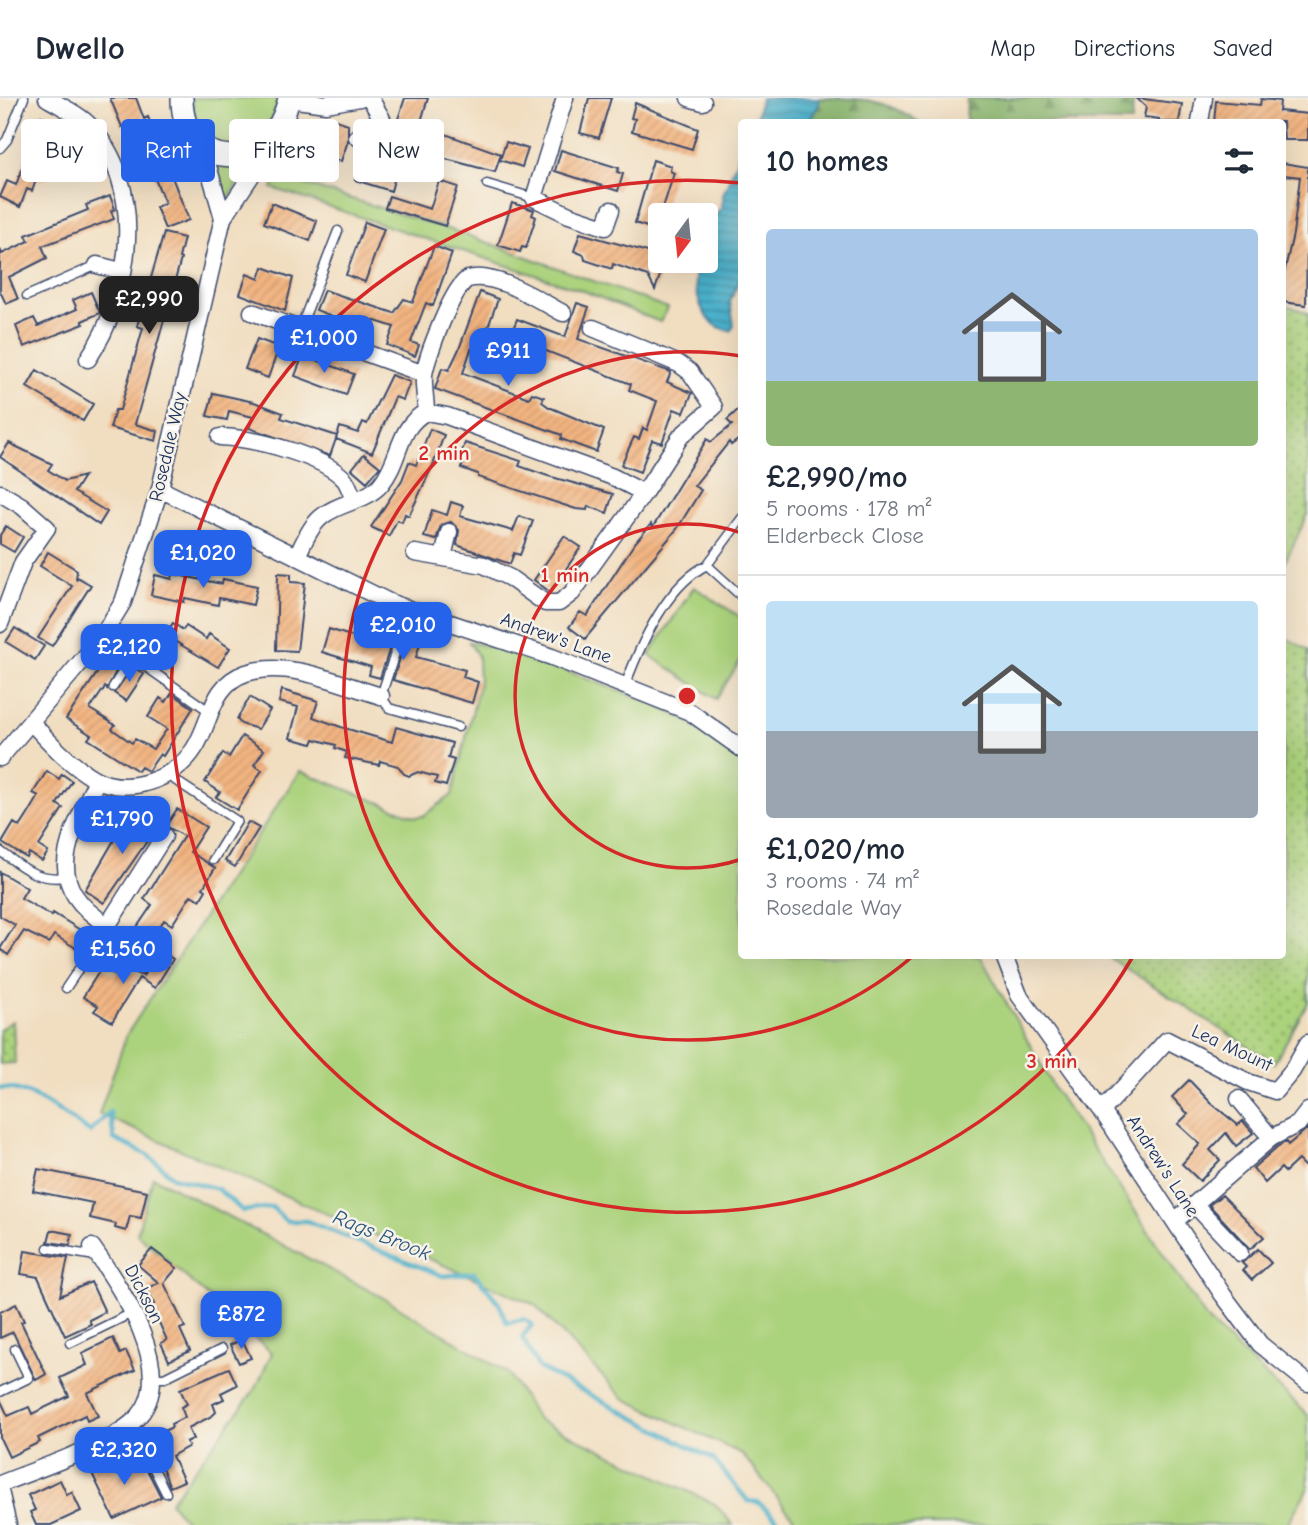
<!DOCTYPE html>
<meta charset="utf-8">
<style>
:root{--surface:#fff;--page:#f6f6f7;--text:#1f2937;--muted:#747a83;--line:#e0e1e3;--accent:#2563eb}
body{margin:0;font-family:"Comic Neue",sans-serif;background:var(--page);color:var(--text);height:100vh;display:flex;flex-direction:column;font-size:26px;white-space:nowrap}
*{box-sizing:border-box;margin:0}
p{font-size:23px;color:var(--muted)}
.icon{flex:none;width:38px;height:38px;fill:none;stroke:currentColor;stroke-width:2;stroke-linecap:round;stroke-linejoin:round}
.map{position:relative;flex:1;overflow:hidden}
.details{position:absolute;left:738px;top:21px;width:548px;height:840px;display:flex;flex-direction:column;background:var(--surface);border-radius:7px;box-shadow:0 7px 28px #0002}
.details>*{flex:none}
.guide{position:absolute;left:21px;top:21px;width:612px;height:63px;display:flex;gap:14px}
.needle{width:46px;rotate:195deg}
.fabs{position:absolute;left:648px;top:105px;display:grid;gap:14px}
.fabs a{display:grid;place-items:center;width:70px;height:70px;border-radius:7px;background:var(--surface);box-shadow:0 7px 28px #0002;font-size:35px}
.price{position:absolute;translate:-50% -60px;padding:0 16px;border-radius:14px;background:var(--accent);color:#fff;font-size:23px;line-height:46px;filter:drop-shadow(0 2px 4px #0008)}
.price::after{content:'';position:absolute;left:50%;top:42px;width:21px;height:16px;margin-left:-10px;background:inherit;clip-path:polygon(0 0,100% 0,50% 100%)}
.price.current{background:#222;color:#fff}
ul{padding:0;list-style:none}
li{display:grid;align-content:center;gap:14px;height:371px;padding:0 28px}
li+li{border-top:2px solid var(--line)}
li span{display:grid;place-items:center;height:217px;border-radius:7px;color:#555}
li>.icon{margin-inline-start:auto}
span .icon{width:126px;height:126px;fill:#fffc;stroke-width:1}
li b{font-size:30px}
h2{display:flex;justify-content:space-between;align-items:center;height:84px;padding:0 28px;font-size:30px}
.pill{padding:0 24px;border-radius:7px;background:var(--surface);box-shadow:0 7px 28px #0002;font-size:24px;line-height:63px}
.pill.current{background:var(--accent);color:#fff}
header{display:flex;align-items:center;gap:42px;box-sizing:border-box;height:98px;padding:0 35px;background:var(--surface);border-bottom:2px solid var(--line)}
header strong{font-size:33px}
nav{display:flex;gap:38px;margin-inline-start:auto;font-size:24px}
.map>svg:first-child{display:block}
</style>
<header>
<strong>Dwello</strong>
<nav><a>Map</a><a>Directions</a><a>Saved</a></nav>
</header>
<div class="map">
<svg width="1308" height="1427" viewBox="0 0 1308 1427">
<defs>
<pattern id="forest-firs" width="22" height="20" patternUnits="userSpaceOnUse" patternTransform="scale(1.75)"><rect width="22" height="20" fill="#88b46c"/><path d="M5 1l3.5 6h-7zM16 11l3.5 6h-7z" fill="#6e935c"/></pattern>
<pattern id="park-dots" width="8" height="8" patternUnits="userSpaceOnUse" patternTransform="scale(1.75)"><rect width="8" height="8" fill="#abd27c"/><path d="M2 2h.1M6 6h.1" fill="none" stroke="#8aab69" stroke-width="1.8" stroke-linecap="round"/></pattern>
<pattern id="water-rules" width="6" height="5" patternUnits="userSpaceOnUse" patternTransform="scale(1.75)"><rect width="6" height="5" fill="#4cb1cb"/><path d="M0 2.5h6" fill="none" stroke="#3e90a8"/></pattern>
<pattern id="building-hatch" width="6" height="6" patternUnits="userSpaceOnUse" patternTransform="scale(1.75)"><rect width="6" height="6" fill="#f2b480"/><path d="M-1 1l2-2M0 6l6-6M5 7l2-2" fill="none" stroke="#cf9b71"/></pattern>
</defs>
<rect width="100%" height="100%" fill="#f7f3e8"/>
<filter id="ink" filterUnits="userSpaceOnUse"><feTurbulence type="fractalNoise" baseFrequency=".0143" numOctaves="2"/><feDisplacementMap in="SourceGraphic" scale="14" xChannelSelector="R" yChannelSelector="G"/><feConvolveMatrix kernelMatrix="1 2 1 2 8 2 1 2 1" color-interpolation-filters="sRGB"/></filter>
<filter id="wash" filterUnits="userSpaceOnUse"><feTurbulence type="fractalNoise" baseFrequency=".00686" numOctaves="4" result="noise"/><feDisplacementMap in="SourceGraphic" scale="28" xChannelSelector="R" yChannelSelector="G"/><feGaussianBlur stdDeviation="1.57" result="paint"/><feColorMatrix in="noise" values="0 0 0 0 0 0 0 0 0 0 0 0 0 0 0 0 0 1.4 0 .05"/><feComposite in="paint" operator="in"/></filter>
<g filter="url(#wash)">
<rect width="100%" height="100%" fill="#f1dec1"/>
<path fill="#abd27c" stroke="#63806d" stroke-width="2" d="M191 0H279L275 16 255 43 223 50 198 28Z
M215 65 236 67 243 75 230 98 224 99Z
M278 78 461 135 668 210 660 224 584 193 272 90Z
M694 489 742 520V560L716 601 649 557Z
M469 544 524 557 654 606 684 621 742 665V858H979L982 861 1055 992 1208 1223 1308 1317V1390L1287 1427H799L742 1356 623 1300 535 1207 99 1016 127 936 300 673 416 719 423 718 452 697 479 587 478 558Z
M153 1079 382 1199 509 1276 538 1322 715 1406 733 1427H189L170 1404 256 1290 272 1255 137 1136Z"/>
<path fill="url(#forest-firs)" stroke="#527265" stroke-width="2" d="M818 0C861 0 884 0 919 24H808L819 7Z
M967 0H1133L1132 24H966Z"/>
<path fill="url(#park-dots)" stroke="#63806d" stroke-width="2" d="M1283 206 1308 215V416L1283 468Z
M1283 538 1308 552V905L1274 965 1107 858H1283Z
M13 923 15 965 0 966V931Z"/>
<path fill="url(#water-rules)" stroke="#347094" stroke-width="2" d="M761 0H818L819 7 808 24H755Z
M742 49V176L730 204 734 227 731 233C699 228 694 192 695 166L696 163H705V137L712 120 722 109 723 97Z"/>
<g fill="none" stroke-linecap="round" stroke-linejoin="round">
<path stroke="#4cb1cb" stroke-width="4.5" d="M0 990C31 988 65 1018 90 1034L110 1014 114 1041 148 1057 173 1079 218 1091 243 1113 272 1109 286 1123H307L443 1178 474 1175 499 1205 507 1225 524 1221 532 1227 522 1239 539 1270 713 1361 748 1403 758 1404 783 1427"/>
</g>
<g id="blocks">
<path fill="url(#building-hatch)" d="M110 0H136L144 21 148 19 189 122 165 131 156 109 165 105 132 25 122 29Z
M405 0H428L420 27 501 56 495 74 431 57 433 53 405 43 407 34 395 30Z
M589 0H611L599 40 580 35Z
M1136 0 1182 6 1179 24H1159V21L1144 19 1146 9Z
M1261 1 1280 3 1279 13 1308 16V42H1284L1283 24H1214L1216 3 1260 7Z
M635 5 698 31 692 51 632 33 635 21 631 20Z
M41 18 62 26 54 45 58 47 43 83 37 80 32 93 27 91 20 109 0 99 7 83 16 87Z
M327 19 348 26V43L341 63 337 62 335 67 313 60Z
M506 44 528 51 522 69 500 62Z
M561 52 619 70 617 74 623 76 618 93 555 73Z
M653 62 671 68 670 73 674 75 656 132 635 125Z
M361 64 396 75 391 93 355 82Z
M1283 65 1308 69 1306 207 1283 204V180L1293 136 1300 79 1283 77Z
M439 83 458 89 445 128 385 110 389 98 430 111Z
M110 98 115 111 111 113 114 121 42 148 47 160 9 179 18 201 6 206 0 193V151L2 156 29 143 26 137 88 112 86 107Z
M272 105 317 123 310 143 264 125Z
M512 105 534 112 532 117 536 119 526 150 522 149 520 154 498 147Z
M365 124 384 131 365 184 346 177Z
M164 135 184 140 179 160 181 161 135 326 158 333 156 343 110 330 115 312H120L143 230 137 228Z
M580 135 655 156 660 163H665L655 192 648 178 613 166 612 171 585 162 584 157 574 153Z
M434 148 452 155 433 208 426 205 411 244 419 247 415 258 387 247 394 229 369 221 365 231 316 212 324 192 394 215 404 201 413 204Z
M263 169 293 180 285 213 240 196 247 176 259 181Z
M91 194 100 215 82 223 84 226 24 249 16 228 34 220 38 228 77 211 73 202Z
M480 194 498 201 479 254 471 251 463 275 529 300 532 295 544 299 542 304 549 309 604 332 596 354 561 341 562 337 435 291 442 270 449 272 459 251Z
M577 205 589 209 578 241 671 274 667 284 692 295 684 315 674 311 662 345 652 342 640 374 621 367 634 339 639 341 643 330 647 332 657 303 629 292 631 286 510 239 517 221 565 239Z
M257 241 279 249 268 280 245 271Z
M303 257 354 276 346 297 295 278Z
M37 272 93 306 83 323 27 289Z
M391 277 410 284 403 302 395 299 372 355 336 341 340 329 358 335 363 324 367 326Z
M213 295 254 304 283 315 281 320 337 338 330 358 249 330 253 319 229 313 227 322 207 318Z
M742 308V339L731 347 729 344 694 388 701 392 677 431 585 541 569 529 580 514 587 518 634 446 651 426 653 429 707 341 711 344 732 327 727 322Z
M430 331 444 337 433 367 409 418 405 416 402 424 397 422 389 438 371 429 402 382 409 364 416 367Z
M9 345 52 366 48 372 65 383 84 378 74 394 107 414 99 427 0 359Z
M465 345 521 363 519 368 548 378 613 396 607 415 588 408 587 412 576 411 478 379V376L461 370 463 366 458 364Z
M364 356 380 369 367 384 352 371Z
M451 404 463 408 460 418 513 433 519 418 533 423 520 457 514 455 510 466 457 447 459 432 451 424 441 427 436 442 424 439 432 412 447 417Z
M6 428 23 439 14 454 0 446V437Z
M564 438 581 449 550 494 534 482Z
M48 454 77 472 76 482 77 479 91 487 52 548 38 540 72 488 40 468Z
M278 475 291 476V484L305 485 297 553 276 552Z
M173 476 222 486 223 481 257 488 253 507 219 500 218 507 185 500 184 504 151 497 155 477 172 481Z
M385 523 424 532 416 559 465 572 463 579 478 584 472 605 393 582 406 542 403 534 394 537 380 580 369 577 371 569 322 554 329 531 378 547Z
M173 525 183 532 186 528 206 541 209 536 230 550 218 569 176 544 173 548 162 541Z
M15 530 44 548 35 562 6 544Z
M121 540 130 546 107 591 105 589 90 611 115 627 112 631 132 645 135 641 153 651 167 631 148 619 160 600 166 604 172 595 193 610 163 658 160 656 148 673 141 669 138 673 88 641 91 637 66 621Z
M133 569 144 576 126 603 114 595Z
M282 592 318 603 313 619 341 629 392 644 396 629 452 645 448 660 454 662 446 688 435 685 437 679 418 674 409 678 404 676 398 668 380 663 379 667 345 660 347 654 335 650 336 647 314 641 312 646 290 640 298 609 279 604Z
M250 599 270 612 258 631 241 626 237 621Z
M242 638 264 652 254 667 262 672 237 712 216 699 220 694 205 684 223 655 229 659Z
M47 673 59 681 62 676 72 683 57 706 63 710 39 748 48 754 42 763 29 755 27 760 2 745 14 725 20 729 29 715 39 698 33 695Z
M142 711 161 723 104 805 85 792 116 739 121 742Z
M177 711 206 729 190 754 215 770 203 790 206 792 200 802 191 797 172 827 164 822 138 863 127 857 139 839 133 835 152 807 144 801 184 738 166 728Z
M248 724 259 730 235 769 225 763Z
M0 774 27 790 21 800 52 818 53 815 85 835 76 850 54 837 49 845 24 833 8 857 0 851 15 827 0 818Z
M159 852 173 861 155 890 139 880 112 924 94 913 98 908 83 899 102 869 116 877 121 869 143 878Z
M1189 982 1211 1005 1238 1027 1243 1023 1253 1035 1236 1048 1226 1035 1210 1052 1220 1062 1200 1083 1182 1066 1200 1046 1178 1026 1188 1016 1172 999Z
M1308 1030V1072L1298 1062 1285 1074 1281 1070 1265 1085 1253 1070 1277 1049 1286 1044 1288 1047Z
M38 1071 147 1093 141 1120 130 1118 126 1133 115 1130 116 1126 90 1120 93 1105 33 1093Z
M1222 1097 1264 1139 1250 1151 1209 1107Z
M51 1132 72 1136 70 1147 48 1144Z
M152 1151 177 1170 164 1185 185 1229 180 1231 190 1253 169 1263 161 1245 167 1242 151 1207 154 1206 147 1190 159 1185 138 1167Z
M1258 1151 1271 1165 1252 1182 1243 1172 1246 1169 1242 1165Z
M25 1153 68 1160 60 1198 91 1184 105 1214 89 1222 91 1226 65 1238 38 1179 21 1176Z
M16 1206 24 1223 21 1224 46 1276 36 1282 13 1234 0 1240V1214Z
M113 1240 120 1256 126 1253 135 1272 87 1295 98 1318 87 1323 85 1317 38 1340 40 1344 9 1359 0 1340V1301L8 1318 29 1309 32 1316 69 1298 60 1280 87 1267 82 1255Z
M242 1241 251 1260 239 1265 230 1247Z
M229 1270 237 1287 221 1295 224 1301 213 1306 216 1314 212 1318 188 1330 193 1341 186 1344 189 1348 172 1358 184 1383 170 1389 150 1340 172 1329 171 1326 185 1319 181 1309 187 1306 180 1291Z
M109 1359 117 1377 143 1364 161 1399 114 1421 89 1369Z
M60 1382 67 1397 72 1394 81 1413 51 1427H36L30 1414 35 1412 28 1397Z"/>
</g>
</g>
<g filter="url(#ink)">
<use href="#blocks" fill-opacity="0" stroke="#3b496d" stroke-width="2"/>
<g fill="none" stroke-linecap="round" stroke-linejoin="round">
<defs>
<path id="service" d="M0 50 7 42 24 0
M487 86 534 100
M27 198 97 167
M300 231 338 133
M707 467 742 420
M400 540 381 598 389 610 458 629
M625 588C640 547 667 487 707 467L742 499
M113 589 132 559 209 613
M167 677 237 723 213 762
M0 753C22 769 37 783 65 779
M100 839 112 848 118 859 140 872 153 851
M66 890 99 841
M48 1150 95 1158
M70 1245 132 1215
M151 1280H164L222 1251
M0 1294 29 1280 15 1251
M131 1325 166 1395"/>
<path id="minor" d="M47 0C60 8 77 15 88 26 148 88 132 195 88 261
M370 0 382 21 377 45 409 56
M565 0 534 100 569 117 605 129 611 112
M689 0 703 4
M289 1 326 6 360 0
M1200 24 1204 0
M357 39 377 45
M202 47 223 120
M97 167 121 173
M252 214 424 276
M426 314C426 303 423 288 424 277 426 260 454 186 468 181 495 173 540 203 563 215
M220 339C252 340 323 357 345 382 349 388 351 395 354 402
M160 391 391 505 552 559 690 614 742 651
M0 395 22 408 47 430 23 464 0 526
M415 455 484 467 510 480 545 505H559L572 495 644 395
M297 458C304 444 311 426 324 417 341 404 367 403 381 386 401 362 397 329 426 314L447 318 613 379 644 395 681 338 714 309 690 274 679 266 593 230
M443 459 449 434
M31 624C50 645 70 667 95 681 128 698 175 681 194 651 212 624 210 587 246 575 289 561 339 586 381 598
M0 660 101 540 123 504 160 391 223 120 251 78 264 48
M97 682C70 740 39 784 107 827
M99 841 164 738
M1004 858 1019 897 1102 1013 1223 1197 1260 1246 1308 1285
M1239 1001 1271 1040
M1102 1013 1167 942 1248 984 1275 993 1292 973 1308 945
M1195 1107 1240 1155
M1175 1123 1271 1040 1298 1026 1308 1013
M0 1386C37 1371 106 1349 135 1322 182 1278 119 1187 92 1149
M0 1393 8 1427"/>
<path id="tertiary" d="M182 0C182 75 272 79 289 0"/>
</defs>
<use href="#service" stroke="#3b496d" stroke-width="11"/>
<use href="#minor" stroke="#3b496d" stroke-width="19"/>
<use href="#tertiary" stroke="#3b496d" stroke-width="24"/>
<use href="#service" stroke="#fff" stroke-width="8"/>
<use href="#minor" stroke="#fff" stroke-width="16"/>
<use href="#tertiary" stroke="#fff" stroke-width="21"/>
</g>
</g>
<g fill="none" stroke="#d62828" stroke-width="3.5">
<path d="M742 761A172 172 0 1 1 742 435"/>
<path d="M913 858A344 344 0 1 1 741 258"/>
<path d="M1132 860A516 516 0 1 1 741 85"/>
</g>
<g text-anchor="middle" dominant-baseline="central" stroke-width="5" stroke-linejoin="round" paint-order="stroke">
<g font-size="19" fill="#1b2f5e" stroke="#f7f3e8">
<text transform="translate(168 349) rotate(-77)">Rosedale Way</text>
<text transform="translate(556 540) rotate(20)">Andrew's Lane</text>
<text transform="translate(1232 950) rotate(25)">Lea Mount</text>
<text transform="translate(1163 1068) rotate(57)">Andrew's Lane</text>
<text transform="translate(144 1196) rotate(63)">Dickson</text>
</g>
<g font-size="21" font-style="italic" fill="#2a567f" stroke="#f7f3e8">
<text transform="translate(382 1137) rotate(22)">Rags Brook</text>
</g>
</g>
<circle cx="687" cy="598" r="10" fill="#d62828" stroke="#f7f3e8" stroke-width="3.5"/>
<g font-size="21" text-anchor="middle" font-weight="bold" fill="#d62828" stroke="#f7f3e8" stroke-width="5" stroke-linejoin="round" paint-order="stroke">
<text x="444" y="362">2 min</text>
<text x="565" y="484">1 min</text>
<text x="1052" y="970">3 min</text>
</g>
</svg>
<div class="fabs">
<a><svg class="needle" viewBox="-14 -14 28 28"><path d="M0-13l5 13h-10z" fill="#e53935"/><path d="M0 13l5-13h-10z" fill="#747a83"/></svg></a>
</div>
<b class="price current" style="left:149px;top:238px">£2,990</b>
<b class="price" style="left:324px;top:277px">£1,000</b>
<b class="price" style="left:508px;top:290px">£911</b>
<b class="price" style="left:203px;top:492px">£1,020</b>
<b class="price" style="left:403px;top:564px">£2,010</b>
<b class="price" style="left:129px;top:586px">£2,120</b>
<b class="price" style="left:122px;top:758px">£1,790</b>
<b class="price" style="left:123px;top:888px">£1,560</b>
<b class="price" style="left:241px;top:1253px">£872</b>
<b class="price" style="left:124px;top:1389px">£2,320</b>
<div class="guide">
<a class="pill">Buy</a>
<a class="pill current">Rent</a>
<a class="pill">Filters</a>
<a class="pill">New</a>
</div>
<section class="details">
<h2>10 homes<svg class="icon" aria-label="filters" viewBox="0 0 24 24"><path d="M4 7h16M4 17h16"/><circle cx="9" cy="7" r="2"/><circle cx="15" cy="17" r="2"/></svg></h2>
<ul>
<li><span style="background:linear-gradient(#a9c7e8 70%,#8fb573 0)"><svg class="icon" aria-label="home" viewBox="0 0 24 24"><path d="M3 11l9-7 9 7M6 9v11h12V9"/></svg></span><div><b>£2,990/mo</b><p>5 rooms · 178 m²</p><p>Elderbeck Close</p></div></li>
<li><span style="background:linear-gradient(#bfe0f5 60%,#9aa5b1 0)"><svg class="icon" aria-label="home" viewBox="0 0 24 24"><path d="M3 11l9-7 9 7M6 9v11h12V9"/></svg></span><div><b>£1,020/mo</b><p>3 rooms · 74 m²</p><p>Rosedale Way</p></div></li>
</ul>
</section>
</div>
